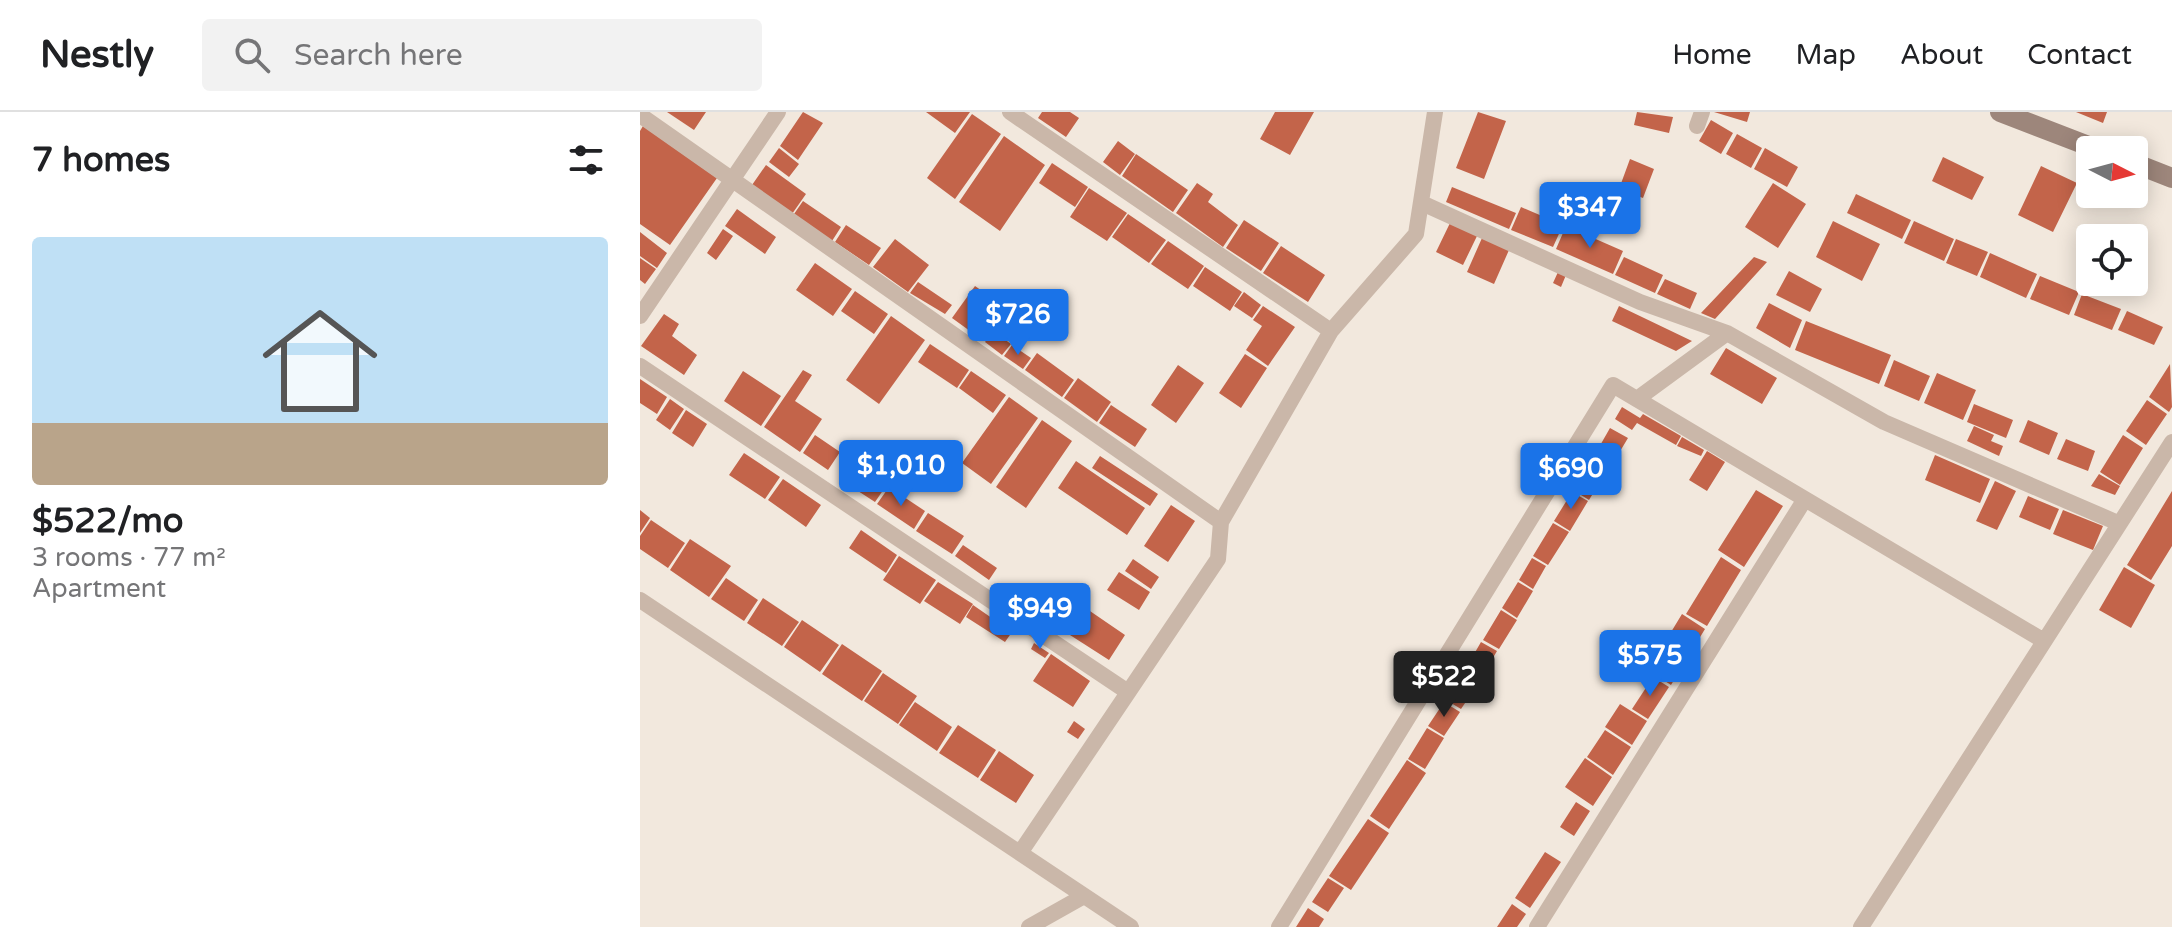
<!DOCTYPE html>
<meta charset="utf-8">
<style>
:root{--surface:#fff;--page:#f2f2f2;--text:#202124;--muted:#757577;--line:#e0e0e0;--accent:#1a73e8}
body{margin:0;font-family:"Varela Round",sans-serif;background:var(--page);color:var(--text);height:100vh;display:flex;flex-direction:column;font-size:30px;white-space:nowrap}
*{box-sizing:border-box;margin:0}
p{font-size:26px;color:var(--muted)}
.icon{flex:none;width:44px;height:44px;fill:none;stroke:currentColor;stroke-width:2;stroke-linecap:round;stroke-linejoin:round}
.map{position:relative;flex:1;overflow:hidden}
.drawer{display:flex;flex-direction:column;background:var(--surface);width:640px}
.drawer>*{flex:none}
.needle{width:52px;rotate:96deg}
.buttons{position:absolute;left:1436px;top:24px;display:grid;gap:16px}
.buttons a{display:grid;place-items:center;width:72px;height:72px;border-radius:8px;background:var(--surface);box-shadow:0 4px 20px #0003;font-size:40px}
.price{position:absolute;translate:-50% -68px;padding:0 18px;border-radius:8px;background:var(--accent);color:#fff;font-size:26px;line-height:52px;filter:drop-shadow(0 2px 4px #0008)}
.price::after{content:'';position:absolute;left:50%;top:48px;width:24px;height:18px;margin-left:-12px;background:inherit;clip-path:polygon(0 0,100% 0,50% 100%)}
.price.on{background:#222;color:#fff}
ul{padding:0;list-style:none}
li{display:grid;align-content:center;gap:16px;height:424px;padding:0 32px}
li span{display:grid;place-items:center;height:248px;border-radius:8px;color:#555}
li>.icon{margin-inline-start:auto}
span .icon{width:144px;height:144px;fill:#fffc;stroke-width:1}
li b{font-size:34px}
h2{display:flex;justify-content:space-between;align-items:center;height:96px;padding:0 32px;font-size:34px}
header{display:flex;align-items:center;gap:48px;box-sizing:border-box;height:112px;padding:0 40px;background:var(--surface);border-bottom:2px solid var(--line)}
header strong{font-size:38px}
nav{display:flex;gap:44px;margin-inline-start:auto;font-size:28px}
.search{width:560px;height:72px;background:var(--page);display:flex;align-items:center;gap:20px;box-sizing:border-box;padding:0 28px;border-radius:8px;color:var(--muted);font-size:30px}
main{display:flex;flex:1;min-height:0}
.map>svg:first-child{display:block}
</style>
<header>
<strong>Nestly</strong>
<div class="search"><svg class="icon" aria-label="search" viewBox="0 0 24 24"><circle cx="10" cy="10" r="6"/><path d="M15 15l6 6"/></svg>Search here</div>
<nav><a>Home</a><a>Map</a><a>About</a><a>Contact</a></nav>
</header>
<main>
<section class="drawer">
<h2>7 homes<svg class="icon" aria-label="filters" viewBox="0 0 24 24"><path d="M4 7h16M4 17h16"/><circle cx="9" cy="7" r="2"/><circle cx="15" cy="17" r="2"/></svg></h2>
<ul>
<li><span style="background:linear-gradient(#bfe0f5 75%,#b9a48a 0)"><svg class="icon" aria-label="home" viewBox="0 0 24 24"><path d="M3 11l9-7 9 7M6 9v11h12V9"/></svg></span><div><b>$522/mo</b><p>3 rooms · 77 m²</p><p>Apartment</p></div></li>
</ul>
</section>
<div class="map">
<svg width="1532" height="815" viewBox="0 0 1532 815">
<rect width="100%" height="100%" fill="#f2e8dd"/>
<path fill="#c3644a" d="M27 0H66L54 18Z
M163 0 183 11 158 48 140 34Z
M286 0H330L315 21Z
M402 0H430L439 6 426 25 398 6Z
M635 0H674L650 43 620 27Z
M838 0 866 9 844 67 816 56Z
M997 0 1033 5 1029 21 994 13Z
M1074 0H1110L1107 10Z
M1436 0H1467L1463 11Z
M332 2 361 22 315 87 287 66Z
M1071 8 1093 21 1081 42 1059 29Z
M3 14 77 66 30 133 0 112V19Z
M1097 22 1122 36 1111 56 1086 42Z
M364 24 405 53 360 119 319 90Z
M478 29 495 42 480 63 463 50Z
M139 36 159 52 149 65 129 50Z
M1125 36 1158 55 1147 75 1114 57Z
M496 42 548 78 533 100 482 64Z
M1303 45 1344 65 1332 88 1292 69Z
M990 47 1014 57 1003 86 979 77Z
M412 51 448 75 435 95 399 71Z
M126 53 166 82 152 102 112 73Z
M1401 54 1437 71 1413 120 1378 103Z
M557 71 573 82 568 90 598 113 583 135 536 101Z
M1133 71 1166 92 1138 136 1105 115Z
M812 75 876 101 869 117 806 90Z
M449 76 487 101 467 129 430 105Z
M1216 82 1271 108 1262 127 1207 101Z
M163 89 201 115 192 129 154 102Z
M881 95 923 113 913 135 871 118Z
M97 97 136 125 125 142 85 114Z
M488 102 526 128 509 151 472 125Z
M604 108 639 131 621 159 586 136Z
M1193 109 1240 132 1222 169 1176 145Z
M1274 109 1314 127 1304 149 1264 131Z
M810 111 837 124 823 153 796 140Z
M206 113 241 136 229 153 195 130Z
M926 114 983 139 973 162 916 137Z
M83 117 93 124 76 148 67 141Z
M0 120 27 141 17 156 0 144Z
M842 126 869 138 854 172 827 160Z
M255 127 289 153 268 180 233 155Z
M1316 127 1348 140 1337 164 1306 151Z
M528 129 564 154 548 177 511 152Z
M641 134 685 163 668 190 623 161Z
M1350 141 1397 162 1386 186 1340 165Z
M984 145 1023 163 1015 181 975 163Z
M1114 145 1127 150 1075 207 1061 201Z
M0 146 16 157 5 172 0 168Z
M175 151 212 177 193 204 156 178Z
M565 155 602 180 590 199 553 174Z
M1149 159 1182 177 1170 200 1136 183Z
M918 160 926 163 921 175 913 171Z
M1400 164 1439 180 1429 203 1390 187Z
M1025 167 1057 181 1050 197 1017 182Z
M278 170 312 193 305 202 270 181Z
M335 174 365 195 341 227 312 206Z
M215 179 248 202 234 222 201 199Z
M604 180 621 193 612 206 594 194Z
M1442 182 1481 197 1472 218 1434 203Z
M1129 191 1162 208 1150 236 1116 216Z
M623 194 655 215 628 254 606 238 622 214 613 208Z
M979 194 1052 229 1036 239 972 209Z
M1487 199 1523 215 1514 233 1478 218Z
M24 202 39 212 32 224 57 243 44 263 1 234Z
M251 204 285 228 239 292 206 268Z
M1166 209 1251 243 1239 272 1155 238Z
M353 219 371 232 362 243 345 230Z
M290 232 329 258 317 276 278 250Z
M372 233 391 246 383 257 364 244Z
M1086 236 1137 266 1122 292 1070 262Z
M397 241 434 268 422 285 385 258Z
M605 242 627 256 601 296 579 281Z
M1254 248 1290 264 1279 289 1244 274Z
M1530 252 1532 295 1529 300 1509 285Z
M538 253 564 271 536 311 511 293Z
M163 258 172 263 155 289 182 307 160 340 124 315Z
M103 259 141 284 121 314 84 289Z
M331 259 366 283 353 301 319 276Z
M1297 261 1336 278 1323 308 1284 291Z
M438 266 471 290 457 310 424 286Z
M0 267 27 285 17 302 0 291Z
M369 285 398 306 351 372 322 351Z
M30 287 44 297 30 318 16 308Z
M1507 288 1527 302 1506 333 1486 319Z
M1334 292 1373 308 1366 326 1327 310Z
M471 293 507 317 495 335 459 311Z
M982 295 1000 306 1003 302 1041 324 1036 333 997 311 992 318 975 307Z
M46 298 67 312 53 335 32 321Z
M402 308 432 329 386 396 356 375Z
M1388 308 1418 321 1409 343 1379 330Z
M1334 314 1354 323 1351 329 1363 334 1359 344 1327 329Z
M970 316 988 326 967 361 950 351Z
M175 323 200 340 188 358 163 341Z
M1483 323 1503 336 1480 373 1460 360Z
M1042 325 1064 338 1061 344 1037 334Z
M1426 327 1455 339 1448 359 1417 347Z
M1067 339 1085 350 1067 379 1049 368Z
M104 341 140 365 125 387 89 363Z
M1295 343 1350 367 1340 391 1285 368Z
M460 344 518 382 510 394 452 356Z
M436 349 505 396 487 423 418 376Z
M212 351 246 374 235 390 201 368Z
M949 352 965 362 949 388 933 378Z
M1459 362 1480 374 1475 383 1451 374Z
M143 367 181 393 166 415 128 388Z
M1355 369 1376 379 1357 418 1336 409Z
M249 375 285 399 274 417 237 392Z
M1116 378 1143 394 1104 455 1078 438Z
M1532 379V434L1511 468 1487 453Z
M932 380 948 389 930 419 914 409Z
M1388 384 1419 397 1410 418 1379 405Z
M531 393 555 409 528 450 504 434Z
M0 398 10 406 0 421Z
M1423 398 1463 414 1453 438 1413 422Z
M288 401 324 424 312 442 276 419Z
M11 408 45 431 28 456 0 437V424Z
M913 411 929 420 908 453 893 444Z
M221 418 257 443 246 461 209 436Z
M50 427 91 454 69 485 30 458Z
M323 433 357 456 349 468 315 444Z
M259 444 296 468 280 492 243 468Z
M1081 445 1101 458 1067 514 1046 502Z
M892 446 906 454 893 477 879 468Z
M493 447 519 465 511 477 485 459Z
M1484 455 1515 473 1491 516 1459 498Z
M479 460 510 480 499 498 467 478Z
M86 466 118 488 104 509 71 487Z
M298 470 333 492 320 512 284 489Z
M878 470 893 479 877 506 862 496Z
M123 486 159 510 142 534 107 511Z
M333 493 372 520 365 530 326 505Z
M447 497 485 523 469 548 430 523Z
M861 498 877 508 859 537 843 528Z
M1042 502 1065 517 1031 573 1008 558Z
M162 508 199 533 180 560 144 535Z
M841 530 857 539 841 566 826 556Z
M394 531 409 541 405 546 391 537Z
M202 532 242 559 222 589 182 562Z
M411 542 450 569 433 595 393 569Z
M825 558 840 569 821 597 806 588Z
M243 561 277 584 258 612 224 589Z
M1013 565 1029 575 1008 607 992 597Z
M275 590 312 615 297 639 259 613Z
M804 590 820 600 804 624 788 614Z
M980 592 1007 609 992 633 965 615Z
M434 609 445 617 438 627 427 620Z
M318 613 356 638 338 666 299 641Z
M787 616 804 626 785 657 768 647Z
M965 618 991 635 973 663 947 645Z
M359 639 394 663 376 691 340 668Z
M945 646 972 665 953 694 925 675Z
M767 648 786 661 749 717 730 704Z
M936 690 950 699 934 724 920 715Z
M728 707 749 721 711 778 689 764Z
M905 740 921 750 890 796 875 786Z
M688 766 704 776 688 800 672 790Z
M872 792 886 802 877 815H857Z
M668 796 684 807 679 815H656Z"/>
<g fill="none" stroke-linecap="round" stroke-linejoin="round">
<path stroke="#cab7a9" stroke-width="16" d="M370 0 691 219
M0 3 581 410
M1057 14 1062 0
M784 92 1000 190 1087 221 1244 310 1478 411
M0 204 138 0
M0 254 488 580
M997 287 1087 221
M0 488 491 815
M380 741 578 447 581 410 691 219 776 122 795 0
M389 815 444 784
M639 815 973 273 1404 529
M897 815 1165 387
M1221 815 1532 330"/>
<path stroke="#9d867b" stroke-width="20" d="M1360 0 1459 38
M1494 51 1532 66"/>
</g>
</svg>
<div class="buttons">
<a><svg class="needle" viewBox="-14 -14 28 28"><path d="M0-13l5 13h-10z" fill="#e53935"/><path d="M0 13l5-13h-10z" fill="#757577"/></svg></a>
<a><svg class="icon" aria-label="locate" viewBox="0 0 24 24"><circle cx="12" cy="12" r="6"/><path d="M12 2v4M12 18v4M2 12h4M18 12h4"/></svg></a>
</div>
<b class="price" style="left:950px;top:138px">$347</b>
<b class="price" style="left:378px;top:245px">$726</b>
<b class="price" style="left:261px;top:396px">$1,010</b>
<b class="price" style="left:931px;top:399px">$690</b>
<b class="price" style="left:400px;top:539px">$949</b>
<b class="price" style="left:1010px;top:586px">$575</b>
<b class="price on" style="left:804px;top:607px">$522</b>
</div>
</main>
